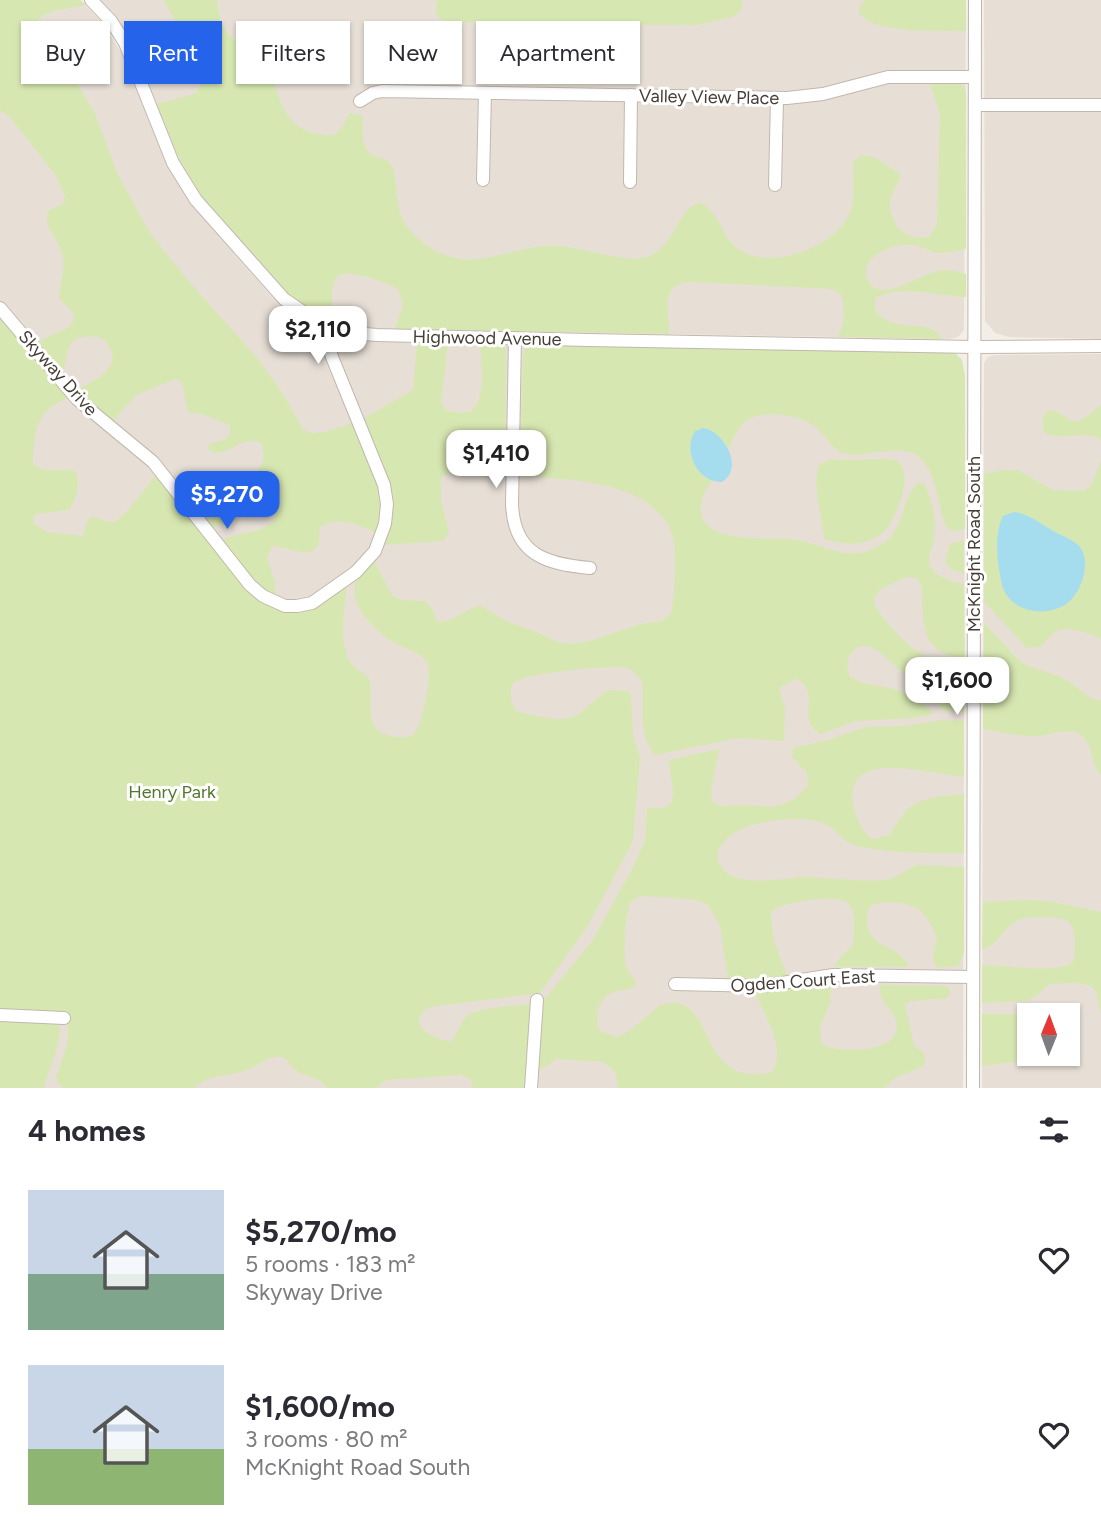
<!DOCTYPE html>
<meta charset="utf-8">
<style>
:root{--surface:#fff;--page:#f2f2f3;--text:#2b2b33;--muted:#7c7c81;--accent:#2563eb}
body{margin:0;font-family:Figtree,sans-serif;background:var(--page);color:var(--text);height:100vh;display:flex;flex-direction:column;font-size:26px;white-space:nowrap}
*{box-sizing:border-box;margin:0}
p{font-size:23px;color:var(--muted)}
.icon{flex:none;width:38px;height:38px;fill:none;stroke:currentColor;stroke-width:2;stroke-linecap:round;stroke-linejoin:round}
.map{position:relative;height:1088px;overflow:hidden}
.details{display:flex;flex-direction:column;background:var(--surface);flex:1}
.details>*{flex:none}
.banner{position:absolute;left:21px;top:21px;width:700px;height:63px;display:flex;gap:14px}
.needle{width:46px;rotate:1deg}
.controls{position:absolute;left:1017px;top:1003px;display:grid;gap:14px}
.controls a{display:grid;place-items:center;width:63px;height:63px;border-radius:0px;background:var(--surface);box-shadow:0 2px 5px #0004;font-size:35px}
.price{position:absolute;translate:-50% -60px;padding:0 16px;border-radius:14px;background:#fff;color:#222;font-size:23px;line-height:46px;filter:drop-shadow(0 2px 4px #0008)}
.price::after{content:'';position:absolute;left:50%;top:42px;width:21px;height:16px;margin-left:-10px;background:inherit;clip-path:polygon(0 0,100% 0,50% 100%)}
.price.current{background:var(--accent);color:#fff}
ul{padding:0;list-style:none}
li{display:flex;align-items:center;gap:21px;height:175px;padding:0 28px}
li span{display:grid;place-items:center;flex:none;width:196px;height:140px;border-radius:0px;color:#555}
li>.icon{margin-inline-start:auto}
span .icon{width:84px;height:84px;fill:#fffc;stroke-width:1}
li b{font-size:30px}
h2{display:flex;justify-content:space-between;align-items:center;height:84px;padding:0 28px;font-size:30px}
.chip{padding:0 24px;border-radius:0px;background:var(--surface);box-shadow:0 2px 5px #0004;font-size:24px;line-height:63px}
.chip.current{background:var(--accent);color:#fff}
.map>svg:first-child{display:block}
</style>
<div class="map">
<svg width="1101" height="1088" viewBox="0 0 1101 1088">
<rect width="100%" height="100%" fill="#f3eee7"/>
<path fill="#e7dfd6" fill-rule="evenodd" d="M44 0H80L103 23 124 57 164 159 189 202 272 297 305 323 323 333 357 341 948 352 961 358 965 376 963 1088H0V964L336 737 317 606 75 566 25 519 0 314V47Z
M101 0H966L964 330 958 337 949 339 373 329 338 324 322 317 286 292 176 153 132 42 118 19Z
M984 0H1101V339L1009 337 995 333 985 321Z
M1101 354V1088H982L984 363 988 357 994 355ZM1029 1015H1068V1054H1029Z"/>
<path fill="#d7e7b1" d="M0 0H80L86 5 54 11 44 15 38 20V31L41 40 77 84 94 111 118 175 150 233 186 278 258 359 283 394 302 428 310 433 325 432 356 422 377 478 383 507 378 534C360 525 338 515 320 527 319 533 320 540 318 545 313 560 284 546 273 546L267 557 275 582V598L262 590 220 542C237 530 268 535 276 516 272 506 267 496 255 495L242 506 239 517 210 529 185 495 203 486 220 496C240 497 273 465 261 443 240 434 230 457 211 452L208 448 209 444 226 439 230 433V425L201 414 188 413 182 383 176 379 136 395 111 423 75 391C97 379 126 368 105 340 95 334 75 334 69 347 65 357 67 365 61 374L35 343 69 327 74 320 73 313 59 298 64 262 59 245 48 227 47 215 49 210 63 204 65 196 54 173 9 116 0 110Z
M163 0H217C221 50 245 34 266 67 277 84 279 107 292 121 303 132 318 136 333 135L342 128 349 113 363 116C363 126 361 138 366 148 371 161 387 153 393 169 398 184 395 200 401 216 407 229 417 239 429 247 475 277 511 243 558 246 584 247 624 264 647 257 676 247 678 205 701 203 720 213 722 237 738 249 770 272 837 247 850 212 856 197 852 179 853 163L860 155 874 157 899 173 900 179C888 201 886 202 897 227 906 236 917 240 929 237L937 225 940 114 930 84H960L965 88 966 92V249C957 251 948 252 939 253 931 253 926 248 919 246 903 242 879 248 869 262 865 268 865 276 869 282 881 303 918 276 934 272 945 269 955 270 966 274V297C937 296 903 284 875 298V310C892 336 933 316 942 339L838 337C845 322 845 310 841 294L832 289 692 282C659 282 669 311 669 334L395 329 403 305 398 289C388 283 344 266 336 278 329 288 333 311 333 322L314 312 286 292 206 203 180 161 157 104 194 94 198 91C206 66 175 21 163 0Z
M438 0H743L740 12 732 17 697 25 494 24 444 21C435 16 434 10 438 0Z
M866 0H966V31C941 31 874 34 859 13L860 6Z
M0 314 70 397C36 411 35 426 33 461L34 465C46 474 61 467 75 471 81 481 76 501 69 510L36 514 33 517 34 524 47 532 83 536 88 519 92 517C98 517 107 523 113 522 123 520 151 482 157 473L224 561 285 610 347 585C345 608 338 641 350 662 355 670 365 672 370 680 373 710 361 737 404 737 408 737 410 737 414 734 422 726 433 672 427 662 420 652 405 649 395 643 381 636 360 616 356 600 354 594 355 586 355 579L374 561 392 595 401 600 425 601 431 607 438 622C455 622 465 608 481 606L508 622 537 632 557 642 571 644 590 641 641 624 662 621 671 613C674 599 675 584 675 570 675 555 676 540 669 527 646 480 565 479 520 476L523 356 526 347 538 345 955 353 962 360 965 376V529L954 531 947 528C936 507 939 470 916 455 898 443 862 460 842 453 831 448 825 434 816 427 801 415 760 408 745 422 737 429 733 440 728 449L723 440 690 446C694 461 697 475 712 481 705 490 700 500 701 511 702 546 775 536 797 540 825 545 846 562 875 548 908 532 898 502 918 483H923C933 498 936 520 934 538 933 545 929 553 929 560 930 577 951 581 964 584L965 660C925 652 924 634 922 599 922 590 922 584 917 578L906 577 879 590 874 600 875 606C897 638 926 666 965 671L964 712 945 711 884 656C878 651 872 646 864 646 849 646 844 666 850 677 865 686 878 685 894 689 910 693 922 703 934 714L914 718 856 721 821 734C794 720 823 690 796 679L779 688 785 708 784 741 737 738 655 755C637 733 645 708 642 682 638 675 634 670 626 668 611 665 521 673 513 684 508 691 512 703 515 710 523 714 533 715 542 717 583 725 579 708 609 690L628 691 631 695 633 735 640 758 633 841 587 927 540 993 429 1007C404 1024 432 1038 450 1042 458 1036 459 1025 465 1018 477 1006 516 1006 533 1004L526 1088H473L470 1079 461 1075 386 1080 376 1088H327C318 1075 305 1078 294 1069 290 1065 288 1059 282 1057 271 1054 261 1064 251 1068 232 1078 210 1072 194 1088H63L58 1084 56 1078 68 1042V1014L62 1012 0 1009Z
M417 342 448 343 441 402 446 410 459 413 470 412C488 397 481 364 480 343L499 344 506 349 505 456 453 471 441 477V501L449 532 443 541 383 545 390 521 363 419 413 390Z
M1101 405V440C1084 428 1058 444 1043 431V416L1049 410C1062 409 1068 426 1081 420 1089 416 1094 409 1101 405Z
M832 459C847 462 888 456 897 461 916 472 895 524 881 534 863 547 844 545 824 539L816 486 817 471 820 464Z
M1101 461V639C1088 633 1065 623 1052 634 1047 638 1045 643 1040 647L1027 648 984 602V474L1003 470H1018L1053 490 1083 491 1091 486Z
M964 540V574L950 569 945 561 950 544Z
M984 623 1020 661 1028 666 1064 678 1091 698 1101 701V776C1090 764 1094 746 1082 736 1070 726 1053 735 1039 736 1020 737 1001 732 983 729Z
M942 720 964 721V777C932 775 839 745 854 808 857 819 862 833 873 839L889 835C895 828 899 819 905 812 920 796 944 796 964 794V853C928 853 892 854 857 846 843 843 839 832 827 825 807 813 748 820 730 836 722 843 714 852 719 863 730 891 785 877 808 877 833 878 858 882 883 880L891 879 917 865 964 867V953L958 966 937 968C929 957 936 949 937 937 924 911 921 904 890 902 881 902 875 902 868 909 860 950 896 940 909 967H835L837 961 852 946C854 935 857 910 847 902 835 894 779 902 771 912L773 938 787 975 765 979H728L720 926 708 905 697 900 662 897 641 896 631 901C625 912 623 953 626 965 628 974 636 976 636 986 628 991 617 989 609 994 597 1001 594 1020 600 1031L617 1037 628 1032 660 1005C719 987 692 1088 771 1073 789 1052 764 1014 755 993L830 983 831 1001 820 1027 821 1042C830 1055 889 1052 895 1034 901 1018 890 1012 883 1001 880 996 880 990 879 985L946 986 951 990 948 998 912 1001 905 1004 914 1045 925 1055 924 1066 895 1078 884 1088H618L616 1074 611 1068 602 1062 556 1059 537 1073 543 1001 592 941 631 871 645 841 647 808H664L672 802 673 791 669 760 719 749 711 790 712 801 719 806 747 805 769 807 780 805 795 799 808 786 807 773 792 757 793 748 828 740 866 727 905 726Z
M1026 900 1048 901 1101 912V1013L1096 991 1091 986 1078 983 1050 984 1035 997 1025 1001 982 1003V965C1004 965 1059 974 1073 962 1075 955 1075 948 1075 941 1074 916 1062 918 1042 917 1032 917 1023 917 1015 922 1002 930 1000 943 982 950L983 902Z
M982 1014H1014L1028 1018 1030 1054 1015 1062 982 1066Z
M0 1022 59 1024C63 1042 48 1070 44 1088H0Z"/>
<path fill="#a5ddef" d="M703 428C724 431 745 468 722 482 698 483 682 451 695 431Z
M1014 512C1029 513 1043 526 1057 533 1065 537 1074 540 1080 547 1092 563 1081 595 1065 605 1041 619 1005 610 1001 580 997 561 994 534 1003 516Z"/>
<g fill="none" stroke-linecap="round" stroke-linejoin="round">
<defs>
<path id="minor" d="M91 0 111 21 125 43 173 163 196 200 284 299 318 322 340 332 377 335 588 340 975 347 1101 346
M360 101 373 93 382 91 787 98 823 94 888 77H975
M975 105H1101
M483 180 485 93
M630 182 631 95
M775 185 777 98
M0 308 77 399 153 462 250 585 263 596 285 606H297L312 603 356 572 375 551 385 524 387 504 384 485 332 357 327 339 329 328
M515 338 512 504C514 555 546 564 590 568
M675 984 763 986 833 975 973 977
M0 1015 64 1018
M531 1088 537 1000
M973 1088 975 0"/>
</defs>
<use href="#minor" stroke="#c2b7ad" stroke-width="14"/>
<use href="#minor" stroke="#fff" stroke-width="12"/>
</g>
<g text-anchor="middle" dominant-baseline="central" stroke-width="6" stroke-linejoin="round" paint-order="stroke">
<g font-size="18" fill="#463d36" stroke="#fff">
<text transform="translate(709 97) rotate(1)">Valley View Place</text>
<text transform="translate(487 338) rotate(1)">Highwood Avenue</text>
<text transform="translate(58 373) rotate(48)">Skyway Drive</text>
<text transform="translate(974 544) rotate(-90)">McKnight Road South</text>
<text transform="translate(803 981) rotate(-4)">Ogden Court East</text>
</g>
<g font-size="18" fill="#54772b" stroke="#fff">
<text x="172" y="792">Henry Park</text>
</g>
</g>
</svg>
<div class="controls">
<a><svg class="needle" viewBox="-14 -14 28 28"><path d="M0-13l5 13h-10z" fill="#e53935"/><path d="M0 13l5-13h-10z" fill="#7c7c81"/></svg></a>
</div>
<b class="price" style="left:318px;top:366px">$2,110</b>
<b class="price" style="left:496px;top:490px">$1,410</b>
<b class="price current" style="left:227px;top:531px">$5,270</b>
<b class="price" style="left:957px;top:717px">$1,600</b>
<div class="banner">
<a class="chip">Buy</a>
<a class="chip current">Rent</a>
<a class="chip">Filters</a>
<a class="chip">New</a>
<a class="chip">Apartment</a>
</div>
</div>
<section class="details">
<h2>4 homes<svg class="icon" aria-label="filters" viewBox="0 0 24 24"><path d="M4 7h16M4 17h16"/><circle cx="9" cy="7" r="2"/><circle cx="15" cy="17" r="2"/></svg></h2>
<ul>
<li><span style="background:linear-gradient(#c9d6e8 60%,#7fa58c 0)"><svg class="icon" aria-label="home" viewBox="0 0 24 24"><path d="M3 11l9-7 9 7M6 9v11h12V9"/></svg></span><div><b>$5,270/mo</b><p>5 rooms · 183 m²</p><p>Skyway Drive</p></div><svg class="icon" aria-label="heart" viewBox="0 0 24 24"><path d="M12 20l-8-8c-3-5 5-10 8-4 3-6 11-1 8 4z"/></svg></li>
<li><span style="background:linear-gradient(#c9d6e8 60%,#8fb573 0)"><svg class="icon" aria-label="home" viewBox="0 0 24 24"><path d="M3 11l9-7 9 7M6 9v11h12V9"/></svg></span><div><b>$1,600/mo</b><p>3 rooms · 80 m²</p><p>McKnight Road South</p></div><svg class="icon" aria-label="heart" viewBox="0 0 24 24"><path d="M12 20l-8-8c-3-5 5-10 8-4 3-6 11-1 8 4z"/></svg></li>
</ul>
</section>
